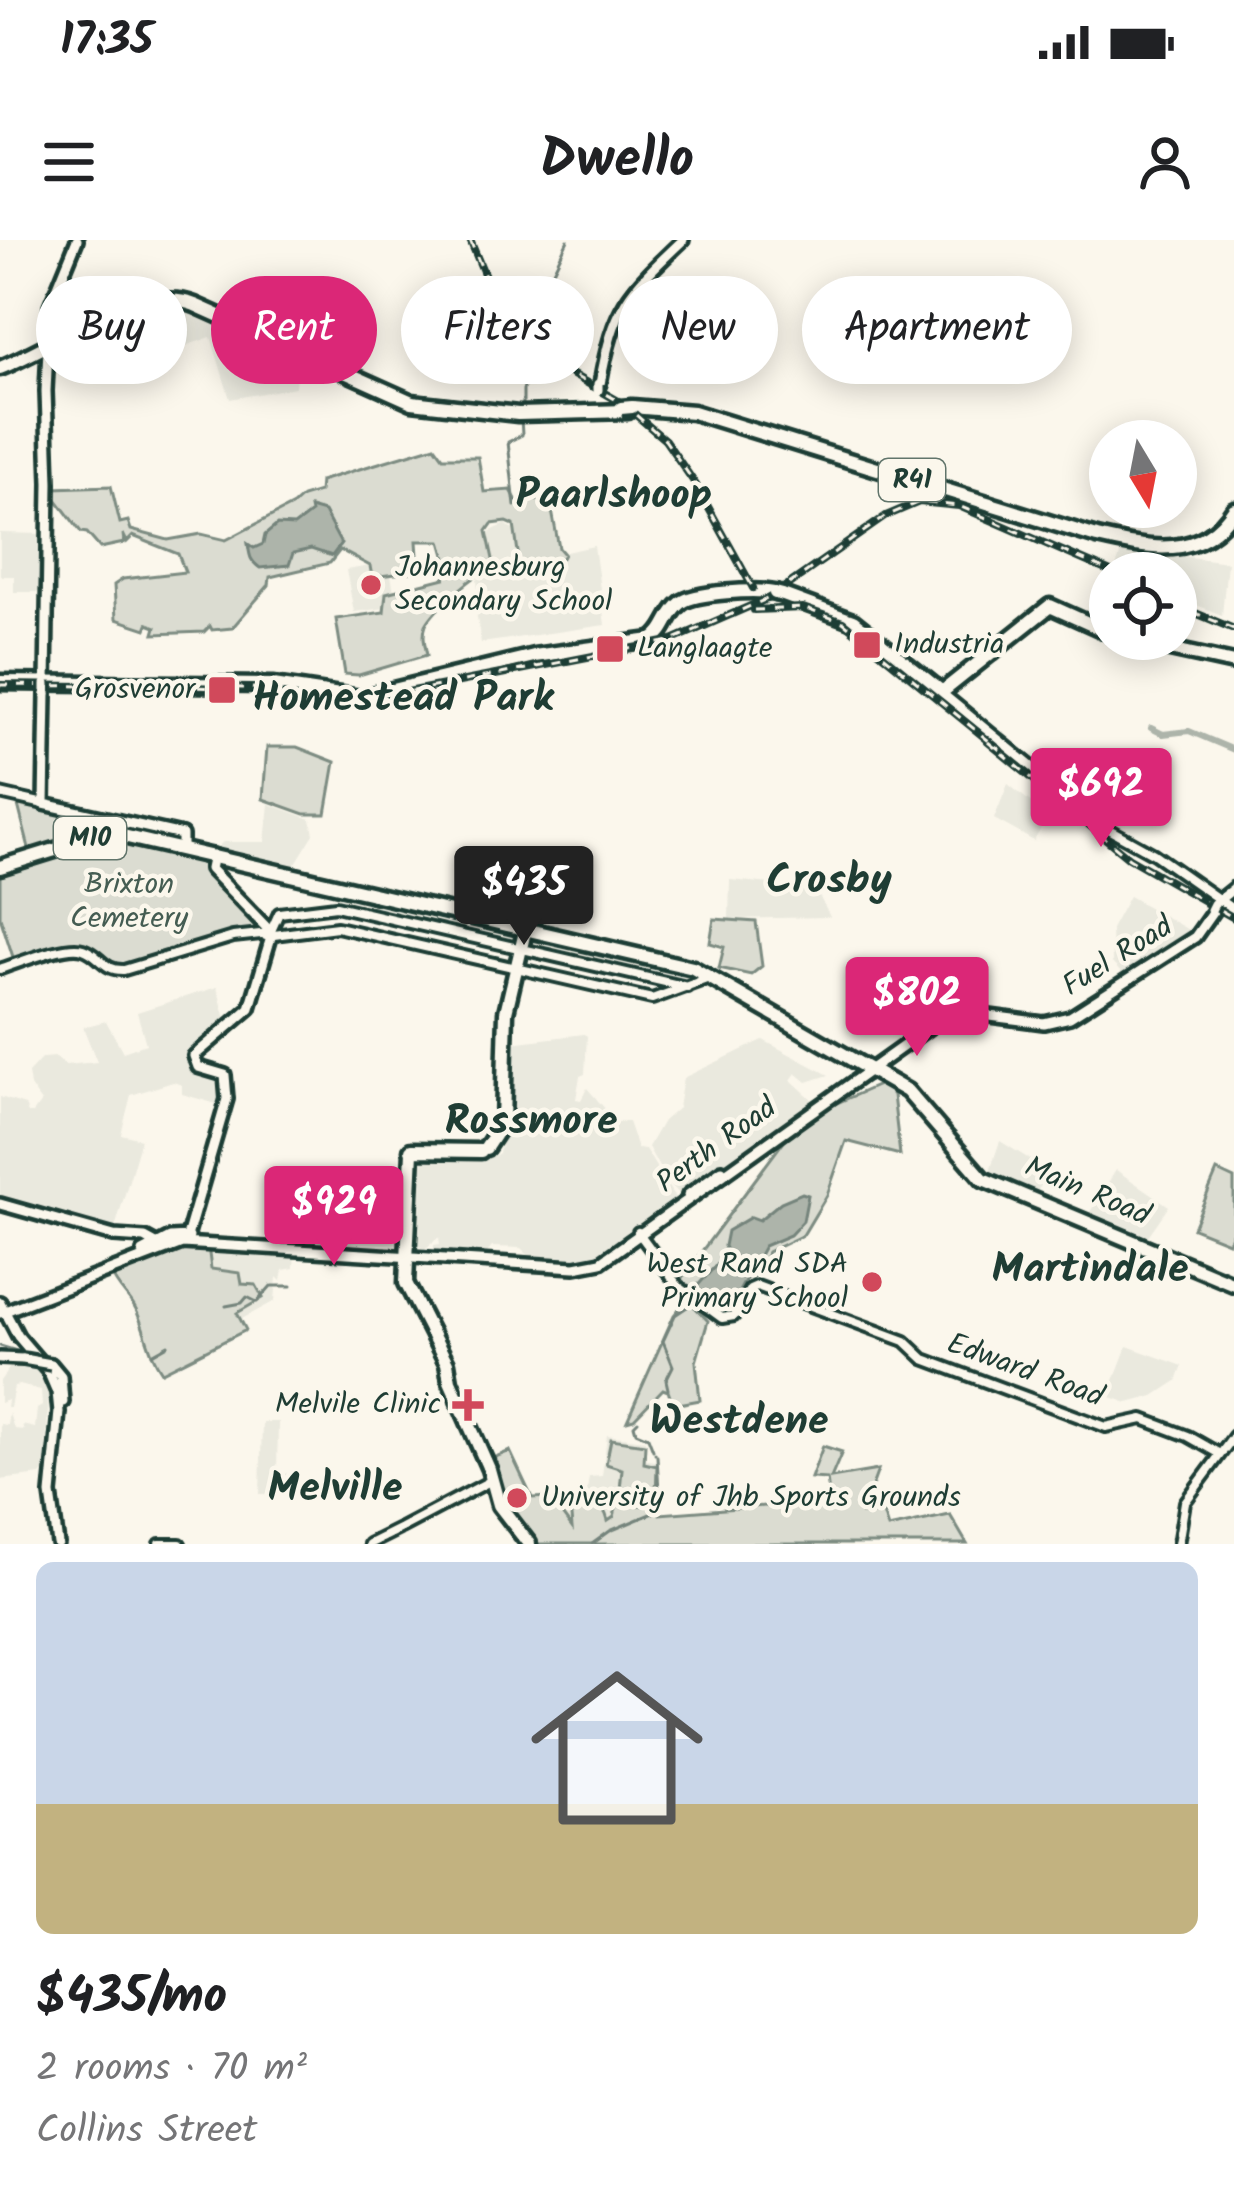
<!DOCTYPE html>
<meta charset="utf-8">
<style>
:root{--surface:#fff;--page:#f2f2f2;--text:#202124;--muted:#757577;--accent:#db2777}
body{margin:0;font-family:Kalam,sans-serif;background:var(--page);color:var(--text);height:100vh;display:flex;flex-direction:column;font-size:45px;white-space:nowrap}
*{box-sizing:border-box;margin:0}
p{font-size:39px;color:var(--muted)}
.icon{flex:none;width:66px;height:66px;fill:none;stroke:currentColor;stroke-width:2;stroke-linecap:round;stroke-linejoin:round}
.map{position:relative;height:1304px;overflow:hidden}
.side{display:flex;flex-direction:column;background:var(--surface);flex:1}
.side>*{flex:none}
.guide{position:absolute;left:36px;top:36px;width:1164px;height:108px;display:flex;gap:24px}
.needle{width:78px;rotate:170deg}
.tools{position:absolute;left:1089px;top:180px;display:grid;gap:24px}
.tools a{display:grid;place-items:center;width:108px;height:108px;border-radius:50%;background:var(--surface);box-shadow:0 6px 30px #0003;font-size:60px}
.price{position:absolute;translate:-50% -102px;padding:0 27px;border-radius:12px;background:var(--accent);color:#fff;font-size:39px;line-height:78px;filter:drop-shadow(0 3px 6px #0008)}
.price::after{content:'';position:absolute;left:50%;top:72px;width:36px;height:27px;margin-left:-18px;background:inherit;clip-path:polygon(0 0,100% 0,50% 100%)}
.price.active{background:#222;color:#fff}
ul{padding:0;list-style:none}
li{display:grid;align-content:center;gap:24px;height:636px;padding:0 36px}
li span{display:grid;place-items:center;height:372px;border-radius:18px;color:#555}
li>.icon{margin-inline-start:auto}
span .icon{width:216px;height:216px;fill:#fffc;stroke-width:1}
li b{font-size:51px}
.pill{padding:0 42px;border-radius:54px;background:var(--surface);box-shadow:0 6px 30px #0003;font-size:42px;line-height:108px}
.pill.active{background:var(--accent);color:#fff}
.status{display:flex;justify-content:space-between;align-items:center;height:84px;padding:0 60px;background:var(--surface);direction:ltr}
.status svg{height:33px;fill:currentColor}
header{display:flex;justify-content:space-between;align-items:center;height:156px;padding:0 36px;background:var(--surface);font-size:54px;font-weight:800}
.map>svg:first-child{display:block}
</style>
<div class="status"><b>17:35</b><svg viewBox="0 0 49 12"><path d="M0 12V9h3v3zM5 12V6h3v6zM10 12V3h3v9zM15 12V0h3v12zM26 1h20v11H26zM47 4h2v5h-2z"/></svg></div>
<header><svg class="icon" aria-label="menu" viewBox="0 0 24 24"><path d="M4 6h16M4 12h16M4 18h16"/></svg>Dwello<svg class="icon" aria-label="person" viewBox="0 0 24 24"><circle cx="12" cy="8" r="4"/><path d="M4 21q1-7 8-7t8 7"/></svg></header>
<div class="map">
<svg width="1234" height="1304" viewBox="0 0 1234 1304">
<rect width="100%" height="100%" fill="#fbf7ec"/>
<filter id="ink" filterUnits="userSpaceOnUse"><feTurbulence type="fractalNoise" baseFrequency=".00833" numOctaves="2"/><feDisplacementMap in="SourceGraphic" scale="24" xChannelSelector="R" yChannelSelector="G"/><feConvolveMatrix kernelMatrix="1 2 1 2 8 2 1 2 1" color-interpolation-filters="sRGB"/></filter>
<g filter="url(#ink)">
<path fill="#eae9de" d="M178 61 281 108 297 123 295 147 230 159 211 97 185 106 172 75Z
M506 284 513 290 519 322 505 329 506 337H524L531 327 562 320 566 312 594 306 605 385 481 403 474 358 478 350 477 340 495 326 489 292Z
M0 293 44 294V352H14V336H0Z
M1122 308 1227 322 1222 375 1176 357V333L1115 331Z
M371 326 373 337 391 335 394 352 386 354 385 368 354 372 346 330Z
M1008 544 1048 576 1034 601 994 579Z
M269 564 311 579 314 594 291 631 211 613 223 602H265Z
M730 640 815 648 830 677 729 679Z
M1129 656 1192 692 1125 737 1112 723 1111 689Z
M217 747 228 786 193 822 219 834 225 848 220 865 182 854V845L173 842 131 855 121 894 141 899 113 995 103 988H91L18 967 0 955V857L25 865 28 873H33L41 862 30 846 28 833 42 818 56 817 65 825 97 822 83 787 106 781 123 812 146 804 137 772Z
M584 794 587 796 585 834 580 836 576 859 581 860 587 848 607 871 602 882H628L637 908 645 909 677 961 612 1009 590 1018 529 1016 521 1008 492 1007 487 1013 434 1010V1005L440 1004 439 997 425 1009 418 1006 412 995 413 917 418 913 494 916 499 913 505 891 511 803Z
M763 800 829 835 807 842 796 833 791 840 815 862 681 956 665 938 648 907 663 881 678 868 683 838Z
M1000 901 1050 932 1036 953 989 933Z
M1116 930 1169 966 1148 996 1090 972Z
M209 1006 295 1011 294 1028 283 1030 281 1041 277 1037 275 1061 240 1080 236 1073 263 1057 256 1046 242 1044 240 1033 211 1029Z
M1127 1106 1183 1126 1177 1141 1154 1156 1128 1163 1108 1156Z
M15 1120 34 1124 49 1147 45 1231 41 1235 0 1240V1184L7 1185 9 1173 14 1189 24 1190 22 1185 35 1188 37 1169 42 1166 41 1150 19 1145 14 1146 10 1168H7L8 1160 0 1163V1141Z
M262 1182H278L277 1233 291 1234 290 1255 260 1254Z
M607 1195 645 1200 642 1219 655 1221 658 1227 657 1266 617 1263 614 1277 579 1298 549 1257 586 1256 589 1237 602 1236Z"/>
<path fill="#dbdcd1" stroke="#7d8c82" stroke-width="3" d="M435 206 443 217H478L484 252 511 250 517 261 550 260 559 308 564 314 562 318 531 325 523 335 507 337 506 331 520 326 514 285 507 282 492 284 487 291 494 324C476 335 435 367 426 385 422 395 425 405 427 415L359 435 345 434 336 379 384 372 386 353 445 338 449 329 441 301H417L419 331 372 337 370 326 340 310 330 323 270 337 269 345 232 388 212 390 210 386 204 392 154 394 156 387 148 384 146 389 116 379 114 345 123 339 185 332 178 314 133 296 127 302 123 294 124 303 100 308 87 293 81 292 53 255V248L111 246 120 283 128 281 131 290 168 300 201 294 226 300 293 265 302 257 319 252 320 241Z
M267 507H297L335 522 326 574H305L263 559Z
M17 561 95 578 98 593 30 612Z
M100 597 204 617 207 630 258 685 255 691 233 693 114 728 87 708 14 720 0 677V630Z
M714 679 756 682 762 726 751 735 719 728 724 707 710 703Z
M883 843 893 855 900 915 846 901 827 955 803 995 768 1012 730 1075 678 1043 792 890 828 867Z
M1217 931 1234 939V988L1228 1002 1193 988Z
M182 1005 208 1006 211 1029 240 1033 242 1044 256 1045 263 1058 237 1073 246 1090 162 1132C148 1112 146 1091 136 1070 129 1056 118 1050 110 1031L166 1014Z
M683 1064H692L708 1081 696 1122 700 1160 673 1165 668 1151 663 1149 634 1179 627 1181 674 1075Z
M611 1199 645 1204 644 1223 657 1226 656 1257 649 1262 619 1260 622 1229 606 1224Z
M823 1206 842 1212 831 1238 878 1230 862 1274 883 1273 888 1288 950 1275 967 1304H535L505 1265 488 1220 510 1211 532 1258 549 1257 572 1288 570 1264C589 1254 603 1261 608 1281L614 1277 617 1263 658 1267 660 1274 830 1261 827 1239 811 1238Z"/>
<path fill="#adb4aa" stroke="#74847b" stroke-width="3" d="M310 268 324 272 341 304 332 316 311 309 293 313 289 325 260 328C249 320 250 315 248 304L254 308 263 304 265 295 277 285 294 286 311 273Z
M802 953 808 955 803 981 790 995 764 1006 726 1075 722 1076 692 1052 727 1013 724 1006 727 991 751 977 759 980 781 962Z"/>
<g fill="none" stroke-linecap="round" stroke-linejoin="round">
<path stroke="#74847b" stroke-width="3" d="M536 106 552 33 568 0
M523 165V150L532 123
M515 266 508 202 522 195 521 178
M273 1046H292
M226 1066 242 1063 247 1057 257 1062 271 1046
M0 1106 20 1112
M152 1114 168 1105
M668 1149 666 1140 673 1126 663 1101 675 1075 693 1063
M638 1181 634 1185 636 1192 648 1197 653 1210
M655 1213V1214
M57 1268 65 1304
M592 1304 610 1291 660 1270 657 1216"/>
<path stroke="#adb4aa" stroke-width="6" d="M1151 488 1163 494 1189 491 1234 510"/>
<defs>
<path id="tertiary" d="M942 453 1107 588 1154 614 1234 670
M0 554 44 564
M266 696 337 687 652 759 712 737
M0 729C19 723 66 703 83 709 101 715 103 731 124 730L233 697 270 693 279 673 336 666 687 747
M638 992 678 1046 722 1078 734 1076 750 1049 757 1046 905 1101 924 1119 1106 1187 1143 1179 1188 1196 1218 1213
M401 1288 492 1240
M160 1304H180
M369 1304 399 1289
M1178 1304 1185 1262 1234 1196"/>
<path id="secondary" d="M600 144C614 65 627 53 683 0
M46 444 49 243 46 151 50 66 77 0
M46 454 44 564 182 595V610
M1214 664 1234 648
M944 774 953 765
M688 955 722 930
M0 964 114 996 145 998 156 1004
M186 1000 227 859 225 835 198 827 194 816 250 768 271 697 267 688 210 629 213 615
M143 1012 170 998 189 997
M0 1062 18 1096 48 1131 57 1152 59 1172 51 1254 58 1304
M0 1073 182 1003 575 1027 601 1022 940 780 974 774 1044 783 1070 777 1195 697 1214 670
M0 1118 23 1119
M51 1124 61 1136 63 1162"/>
<path id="primary" d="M316 95 314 109 322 118
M0 128C54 107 140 43 195 65L412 162 518 174 628 171
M632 167 693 172 1097 297C1149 309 1201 321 1234 269
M783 355 853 381 942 452 1050 366 1110 393
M1124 399 1234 423
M0 442 273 445 360 458 534 416 652 400C667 391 667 374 681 363 695 352 757 349 775 353
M0 627 110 593 693 728 907 851 983 939 1234 1044
M486 908 503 882 506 772 526 687
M411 910 481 911
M412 911 406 1043 447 1123 450 1141 489 1229 499 1265 529 1304"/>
</defs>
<use href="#tertiary" stroke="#1f3d34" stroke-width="16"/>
<use href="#secondary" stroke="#1f3d34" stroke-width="18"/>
<use href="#primary" stroke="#1f3d34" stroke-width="21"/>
<use href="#tertiary" stroke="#fbf7ec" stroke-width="8"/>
<use href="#secondary" stroke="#fbf7ec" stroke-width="9"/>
<use href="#primary" stroke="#fbf7ec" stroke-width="12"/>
<defs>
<path id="rail" d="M470 0 502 77 514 96 533 112 622 163 665 200 696 245 753 348
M1176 365 1234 389
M754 370 803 368 843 382 1000 510
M0 445 252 448 314 462 346 464 670 401 769 358 886 276 919 262 959 266 1113 333
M988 502 1129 618 1234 678"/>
</defs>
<use href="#rail" stroke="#1f3d34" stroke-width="8"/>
<use href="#rail" stroke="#fbf7ec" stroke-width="3" stroke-dasharray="9" stroke-linecap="butt"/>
<defs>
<path id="secondary-bridge" d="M598 150V144
M46 454V444
M1211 670 1214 664
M23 1119 51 1124"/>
<path id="primary-bridge" d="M621 168 632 167
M775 353 783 355"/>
</defs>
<use href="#secondary-bridge" stroke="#1f3d34" stroke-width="18" stroke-linecap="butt"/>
<use href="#primary-bridge" stroke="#1f3d34" stroke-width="21" stroke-linecap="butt"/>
<use href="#secondary-bridge" stroke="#fbf7ec" stroke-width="9"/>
<use href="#primary-bridge" stroke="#fbf7ec" stroke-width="12"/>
</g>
</g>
<g fill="#d1495b" stroke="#fbf7ec" stroke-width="4.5">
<circle cx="371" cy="345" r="12"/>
<rect x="852" y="390" width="30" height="30" rx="6"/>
<rect x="595" y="394" width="30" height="30" rx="6"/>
<rect x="207" y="435" width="30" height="30" rx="6"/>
<circle cx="872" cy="1042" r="12"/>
<path d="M462 1147h12v12h12v12h-12v12h-12v-12h-12v-12h12z"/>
<circle cx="517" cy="1258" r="12"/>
</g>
<g text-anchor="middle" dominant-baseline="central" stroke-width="9" stroke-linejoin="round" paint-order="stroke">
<g fill="#fbf7ec" stroke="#61756b" stroke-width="3">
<rect x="879" y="219" width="66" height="42" rx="9"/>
<rect x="54" y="577" width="72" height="42" rx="9"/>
</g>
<g font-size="27" font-weight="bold" fill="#1f3d34">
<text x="912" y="240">R41</text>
<text x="90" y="598">M10</text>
</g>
<g font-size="30" fill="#1f3d34" stroke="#fbf7ec" text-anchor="start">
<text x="395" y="328">Johannesburg<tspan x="395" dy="34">Secondary School</tspan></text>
<text x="894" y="405">Industria</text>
<text x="637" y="409">Langlaagte</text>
<text x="195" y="450" text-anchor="end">Grosvenor</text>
<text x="848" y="1025" text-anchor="end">West Rand SDA<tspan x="848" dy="34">Primary School</tspan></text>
<text x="441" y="1165" text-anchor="end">Melvile Clinic</text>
<text x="541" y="1258">University of Jhb Sports Grounds</text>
</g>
<g font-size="30" fill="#455d53" stroke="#fbf7ec">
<text x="129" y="645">Brixton<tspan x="129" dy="34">Cemetery</tspan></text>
</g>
<g font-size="30" fill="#1f3d34" stroke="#fbf7ec">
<text transform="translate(1118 717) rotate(-32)">Fuel Road</text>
<text transform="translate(717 906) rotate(-36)">Perth Road</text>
<text transform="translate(1087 952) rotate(23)">Main Road</text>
<text transform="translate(1025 1131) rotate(20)">Edward Road</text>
</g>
<g font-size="42" font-weight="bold" fill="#1f3d34" stroke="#fbf7ec">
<text x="614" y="256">Paarlshoop</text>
<text x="403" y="459">Homestead Park</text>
<text x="829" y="641">Crosby</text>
<text x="531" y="882">Rossmore</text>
<text x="1090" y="1030">Martindale</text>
<text x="739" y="1182">Westdene</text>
<text x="335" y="1249">Melville</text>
</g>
</g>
</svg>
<div class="tools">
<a><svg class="needle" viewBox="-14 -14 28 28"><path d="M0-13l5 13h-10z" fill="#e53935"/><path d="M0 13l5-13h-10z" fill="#757577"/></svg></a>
<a><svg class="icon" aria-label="locate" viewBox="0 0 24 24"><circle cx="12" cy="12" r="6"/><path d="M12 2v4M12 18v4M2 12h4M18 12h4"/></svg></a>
</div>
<b class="price" style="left:1101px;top:610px">$692</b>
<b class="price active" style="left:524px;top:708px">$435</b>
<b class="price" style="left:917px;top:819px">$802</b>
<b class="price" style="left:334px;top:1028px">$929</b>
<div class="guide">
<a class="pill">Buy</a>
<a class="pill active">Rent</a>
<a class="pill">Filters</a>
<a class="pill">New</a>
<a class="pill">Apartment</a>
</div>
</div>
<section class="side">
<ul>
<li><span style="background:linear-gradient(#c9d6e8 65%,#c2b280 0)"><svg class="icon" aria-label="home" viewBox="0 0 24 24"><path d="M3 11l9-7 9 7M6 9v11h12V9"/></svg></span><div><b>$435/mo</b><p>2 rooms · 70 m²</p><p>Collins Street</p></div></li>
</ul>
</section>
